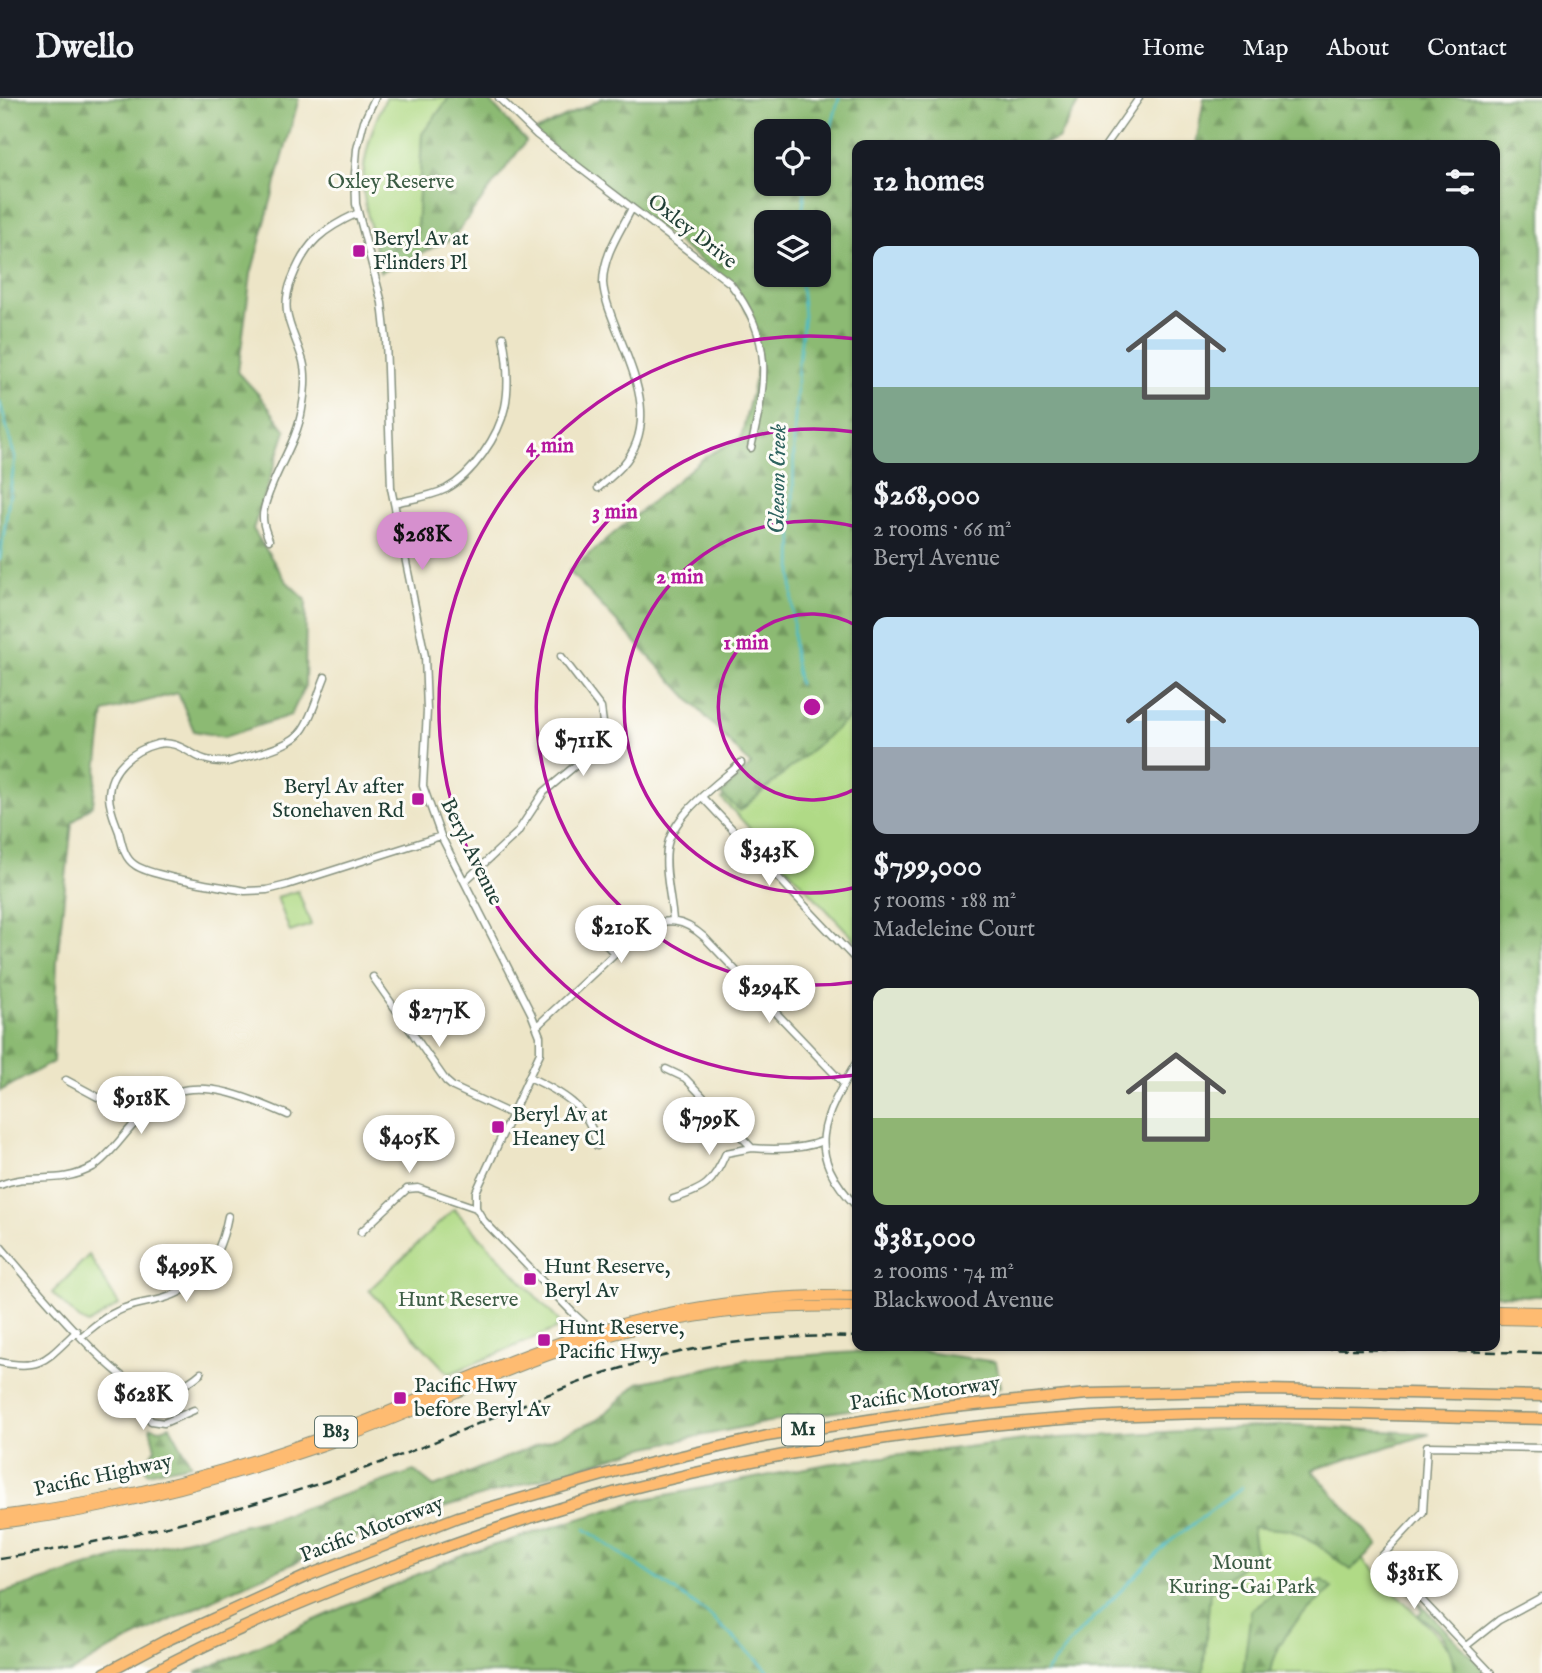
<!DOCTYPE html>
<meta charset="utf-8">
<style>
:root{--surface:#171b24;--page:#20242c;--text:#f1f3f6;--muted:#9ea1a6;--line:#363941;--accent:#d690ce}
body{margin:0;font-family:"IM FELL English",serif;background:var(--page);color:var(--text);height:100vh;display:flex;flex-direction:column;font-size:26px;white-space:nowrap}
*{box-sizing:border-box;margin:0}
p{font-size:23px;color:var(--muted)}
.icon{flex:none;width:38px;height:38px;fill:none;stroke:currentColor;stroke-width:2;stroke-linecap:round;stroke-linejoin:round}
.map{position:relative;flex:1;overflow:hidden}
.side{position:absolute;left:852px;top:42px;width:648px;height:1211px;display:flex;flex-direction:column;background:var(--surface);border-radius:14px;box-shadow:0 2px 5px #0004}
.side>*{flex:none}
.tools{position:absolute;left:754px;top:21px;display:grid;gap:14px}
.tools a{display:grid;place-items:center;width:77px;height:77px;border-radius:14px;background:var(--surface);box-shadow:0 2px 5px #0004;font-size:35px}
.price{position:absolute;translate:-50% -60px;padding:0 16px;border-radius:24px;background:#fff;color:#222;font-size:23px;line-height:46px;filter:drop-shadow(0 2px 4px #0008)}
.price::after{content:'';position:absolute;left:50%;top:42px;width:21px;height:16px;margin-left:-10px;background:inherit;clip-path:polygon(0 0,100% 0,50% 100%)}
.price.current{background:var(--accent);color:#111}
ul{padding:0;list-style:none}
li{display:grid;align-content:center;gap:14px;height:371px;padding:0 21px}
li span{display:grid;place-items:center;height:217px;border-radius:14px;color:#555}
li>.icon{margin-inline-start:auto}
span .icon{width:126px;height:126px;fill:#fffc;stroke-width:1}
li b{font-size:30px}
h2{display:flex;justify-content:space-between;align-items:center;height:84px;padding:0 21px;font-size:30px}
header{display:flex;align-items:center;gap:42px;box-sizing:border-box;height:98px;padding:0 35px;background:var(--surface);border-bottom:2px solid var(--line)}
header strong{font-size:33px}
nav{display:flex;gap:38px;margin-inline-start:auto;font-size:24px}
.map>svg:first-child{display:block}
</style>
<header>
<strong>Dwello</strong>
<nav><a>Home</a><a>Map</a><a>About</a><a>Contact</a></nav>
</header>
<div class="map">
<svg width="1542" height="1575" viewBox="0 0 1542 1575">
<defs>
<pattern id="forest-firs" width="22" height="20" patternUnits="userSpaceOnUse" patternTransform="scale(1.75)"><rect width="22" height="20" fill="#8cba73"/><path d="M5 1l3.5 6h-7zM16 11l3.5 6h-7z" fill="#72985f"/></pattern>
</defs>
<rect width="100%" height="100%" fill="#fdfcf7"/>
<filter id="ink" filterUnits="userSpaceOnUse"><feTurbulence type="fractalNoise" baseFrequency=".0143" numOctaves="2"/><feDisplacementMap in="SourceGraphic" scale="14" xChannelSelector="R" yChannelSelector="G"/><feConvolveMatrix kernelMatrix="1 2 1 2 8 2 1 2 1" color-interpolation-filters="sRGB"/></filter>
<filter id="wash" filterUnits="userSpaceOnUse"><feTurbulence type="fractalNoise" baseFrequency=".00686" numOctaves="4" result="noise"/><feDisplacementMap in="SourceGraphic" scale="28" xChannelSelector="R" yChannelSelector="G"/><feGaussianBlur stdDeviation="1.57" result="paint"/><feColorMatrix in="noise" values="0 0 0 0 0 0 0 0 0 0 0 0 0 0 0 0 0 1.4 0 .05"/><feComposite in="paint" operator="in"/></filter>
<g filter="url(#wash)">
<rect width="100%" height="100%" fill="#ede5c7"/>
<path fill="#b0da86" stroke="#688c5d" stroke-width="2" d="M386 0H449L422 36 417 135 394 144 373 142C370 124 363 104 363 86 363 58 373 25 386 0Z
M857 572V844L722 701Z
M298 793 311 827 290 834 277 799Z
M454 1111 559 1223 556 1231 449 1276 369 1192Z
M89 1157 119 1207 88 1226 79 1221 52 1195Z
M1277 1371 1473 1575H1096Z"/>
<path fill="url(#forest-firs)" stroke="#567c54" stroke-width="2" fill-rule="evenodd" d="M0 0H299L251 176 238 274 259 297 286 333 253 431 286 483 306 502 305 588 291 617 224 639 194 633 178 595 104 614 93 706 72 725 57 863 53 964 0 993Z
M449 0H487L526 43 452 141 380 174 373 142 394 144 417 134 422 36Z
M603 0H1081L1058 41 1041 47H858L857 613 740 713 721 696 751 667 569 473 706 358 741 340 759 263 754 227 733 187 534 34ZM766 33H819V86H766ZM766 124H819V177H766Z
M1204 0H1542V1198L1494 1197V47H1196Z
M904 1251 996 1264 1001 1289 768 1324 647 1349 416 1418 357 1438 245 1486 109 1552 70 1575H0V1494L3 1495 137 1453 275 1420 414 1373 434 1389 598 1322 638 1285 749 1261Z
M1293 1327 1430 1336 1312 1372 1378 1447 1351 1472 1316 1446 1290 1432 1252 1429 1256 1457 1210 1494 1203 1575H196L459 1458 641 1402 827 1366 1024 1342Z
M170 1328 191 1366 148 1375 143 1367 155 1351 150 1329 161 1331Z
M1397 1481 1487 1575H1454C1451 1543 1443 1536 1418 1517L1422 1513 1418 1505Z
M1323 1482 1332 1490C1301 1519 1281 1531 1270 1575H1243L1251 1512 1275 1494Z"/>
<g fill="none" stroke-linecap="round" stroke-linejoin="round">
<path stroke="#4ebcc3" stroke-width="2.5" d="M819 49 831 30 839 0
M801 124 806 86
M0 304 15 360 0 461
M799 586 794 559 792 484 794 337 798 268 804 218 800 177
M585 1431 706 1514 771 1575
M1045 1575 1073 1541 1168 1445 1242 1389"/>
</g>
</g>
<g filter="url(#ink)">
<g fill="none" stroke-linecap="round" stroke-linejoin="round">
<defs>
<path id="minor" d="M375 0 364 23 357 51 355 75 356 106 382 205 386 241 391 390 425 558 427 612 423 688 441 738 531 915 540 938V955L476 1094V1110L484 1123 574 1216 587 1228 597 1230
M499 0 537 37 730 185C775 243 766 283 751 350
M1106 47 1139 0
M598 390C606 383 615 376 622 368 659 326 634 276 617 232 611 217 604 200 603 185 603 157 620 134 632 110
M394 405C411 401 430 399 446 391 472 377 499 338 505 309 510 286 507 261 503 239
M269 442C265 432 261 422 264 411 272 376 297 346 302 311 305 295 307 278 303 263 294 232 278 215 292 181 306 144 323 131 358 115
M325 579C318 596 313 616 303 631 292 650 249 657 228 664 219 664 210 664 201 660 186 653 175 642 157 646 133 652 109 671 109 698 109 710 115 723 119 734 122 746 124 760 135 767 152 779 221 788 245 793L267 792 287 787 441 738
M702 699 858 864
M465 783 517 735 544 694 594 652 601 641 604 632 601 610 561 558
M673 822C671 799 664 773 667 751 671 718 717 686 741 665
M589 829 614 855
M373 879 446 983 453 989 511 1016
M537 928 642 830C667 819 684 821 704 839L843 985
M858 962C822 1022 803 1053 858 1110
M666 971 685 980 752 1050C776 1052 801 1052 823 1043
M529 979C561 994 590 1009 597 1048
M66 982 120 1011 135 1025
M0 1087C30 1074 60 1088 93 1069 111 1057 122 1038 137 1023 147 1012 160 998 175 994 213 983 253 1002 288 1017
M673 1101C705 1091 713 1086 726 1055L752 1050
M361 1134 407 1091 418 1090 476 1110
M0 1148C26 1178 113 1284 146 1292 167 1297 186 1288 201 1275
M82 1238C93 1229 104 1219 118 1213 133 1205 149 1205 165 1200 204 1188 221 1155 228 1118
M566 1240 576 1231 574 1217
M0 1264C43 1273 47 1260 77 1233
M120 1279 151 1323 164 1325 194 1312
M1466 1548 1499 1522 1542 1499
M1491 1575 1381 1459 1423 1414 1427 1348 1542 1350"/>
<path id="primary" d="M1494 1213 1542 1214
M1494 1221 1542 1222
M0 1418C33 1413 67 1409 100 1402 177 1387 255 1364 329 1337 415 1306 498 1263 586 1236 674 1209 765 1196 858 1198
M0 1425C33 1420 67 1416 99 1409 177 1393 254 1371 329 1345 414 1316 495 1273 581 1246 671 1217 763 1206 858 1209"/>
<path id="motorway" d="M105 1575 165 1543 309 1477 458 1419 613 1374 767 1338 944 1310 1087 1296 1268 1292 1542 1298
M151 1575C223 1536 299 1505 375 1475 453 1445 532 1417 613 1395 790 1349 985 1320 1168 1316 1292 1313 1417 1318 1542 1321"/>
</defs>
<use href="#minor" stroke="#86917e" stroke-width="9"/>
<use href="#primary" stroke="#86917e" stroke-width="12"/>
<use href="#motorway" stroke="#86917e" stroke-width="13"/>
<use href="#minor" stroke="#fff" stroke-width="6"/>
<use href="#primary" stroke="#febb71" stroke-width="10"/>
<use href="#motorway" stroke="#febb71" stroke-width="10"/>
<path stroke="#1f3d34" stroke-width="2.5" stroke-dasharray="10 5" stroke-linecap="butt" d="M1217 1248 1542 1255
M0 1461C123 1441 242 1413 360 1372 449 1342 532 1298 622 1270 697 1245 779 1236 858 1239"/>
</g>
</g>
<g fill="none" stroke="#b5179e" stroke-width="3.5">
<path d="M857 690A93 93 0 1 1 857 528"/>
<path d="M857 789A186 186 0 1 1 857 429"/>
<path d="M855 884A278 278 0 1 1 855 334"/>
<path d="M857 977A371 371 0 1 1 857 241"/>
</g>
<g fill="#b5179e" stroke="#fdfcf7" stroke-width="2.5">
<rect x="352" y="146" width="14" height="14" rx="3.5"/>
<rect x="411" y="694" width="14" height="14" rx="3.5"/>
<rect x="491" y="1022" width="14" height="14" rx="3.5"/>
<rect x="523" y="1174" width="14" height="14" rx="3.5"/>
<rect x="537" y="1235" width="14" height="14" rx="3.5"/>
<rect x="393" y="1293" width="14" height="14" rx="3.5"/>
</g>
<g text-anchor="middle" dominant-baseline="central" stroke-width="6" stroke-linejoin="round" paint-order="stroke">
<g fill="#fdfcf7" stroke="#62766e" stroke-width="2">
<rect x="782" y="1316.5" width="42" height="31" rx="5"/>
<rect x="315" y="1318.5" width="42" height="31" rx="5"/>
</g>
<g font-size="19" font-weight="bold" fill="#1f3d34">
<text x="803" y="1332">M1</text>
<text x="336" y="1334">B83</text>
</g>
<g font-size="21" fill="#3c5c44" stroke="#fdfcf7">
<text x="391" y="84">Oxley Reserve</text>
<text x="458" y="1202">Hunt Reserve</text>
<text x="1242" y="1465">Mount<tspan x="1242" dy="24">Kuring-Gai Park</tspan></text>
</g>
<g font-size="21" fill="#1f3d34" stroke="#fdfcf7">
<text transform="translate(692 134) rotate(38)">Oxley Drive</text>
<text transform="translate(471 754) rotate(64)">Beryl Avenue</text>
<text transform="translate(925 1296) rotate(-8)">Pacific Motorway</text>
<text transform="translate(103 1378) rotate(-12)">Pacific Highway</text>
<text transform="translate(372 1432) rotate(-21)">Pacific Motorway</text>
</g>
<g font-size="21" fill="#1f3d34" stroke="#fdfcf7" text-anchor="start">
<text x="373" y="141">Beryl Av at<tspan x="373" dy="24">Flinders Pl</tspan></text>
<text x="404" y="689" text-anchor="end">Beryl Av after<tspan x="404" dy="24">Stonehaven Rd</tspan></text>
<text x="512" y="1017">Beryl Av at<tspan x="512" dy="24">Heaney Cl</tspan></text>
<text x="544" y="1169">Hunt Reserve,<tspan x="544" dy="24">Beryl Av</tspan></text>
<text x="558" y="1230">Hunt Reserve,<tspan x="558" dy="24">Pacific Hwy</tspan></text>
<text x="414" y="1288">Pacific Hwy<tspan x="414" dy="24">before Beryl Av</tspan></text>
</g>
<g font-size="23" font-style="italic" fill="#2d635f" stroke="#fdfcf7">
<text transform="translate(778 381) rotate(-89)">Gleeson Creek</text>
</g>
</g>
<circle cx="812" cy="609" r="10" fill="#b5179e" stroke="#fdfcf7" stroke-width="3.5"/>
<g font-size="21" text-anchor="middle" font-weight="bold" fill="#b5179e" stroke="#fdfcf7" stroke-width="6" stroke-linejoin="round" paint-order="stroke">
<text x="550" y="354">4 min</text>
<text x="615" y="420">3 min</text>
<text x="680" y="485">2 min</text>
<text x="746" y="551">1 min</text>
</g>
</svg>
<div class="tools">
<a><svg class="icon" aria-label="locate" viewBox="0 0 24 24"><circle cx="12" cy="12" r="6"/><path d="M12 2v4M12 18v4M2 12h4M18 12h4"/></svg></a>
<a><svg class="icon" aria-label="layers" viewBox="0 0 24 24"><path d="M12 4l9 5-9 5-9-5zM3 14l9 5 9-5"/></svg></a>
</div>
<b class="price current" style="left:422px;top:474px">$268K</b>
<b class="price" style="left:583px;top:680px">$711K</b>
<b class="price" style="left:769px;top:790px">$343K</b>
<b class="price" style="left:621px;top:867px">$210K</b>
<b class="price" style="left:769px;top:927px">$294K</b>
<b class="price" style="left:439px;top:951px">$277K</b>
<b class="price" style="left:141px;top:1038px">$918K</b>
<b class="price" style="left:709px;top:1059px">$799K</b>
<b class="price" style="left:409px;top:1077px">$405K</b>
<b class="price" style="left:186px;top:1206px">$499K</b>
<b class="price" style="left:143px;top:1334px">$628K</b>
<b class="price" style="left:1414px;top:1513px">$381K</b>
<section class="side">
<h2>12 homes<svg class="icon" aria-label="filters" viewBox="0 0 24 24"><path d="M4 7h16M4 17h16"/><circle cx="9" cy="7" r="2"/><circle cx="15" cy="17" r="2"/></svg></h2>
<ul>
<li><span style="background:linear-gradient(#bfe0f5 65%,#7fa58c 0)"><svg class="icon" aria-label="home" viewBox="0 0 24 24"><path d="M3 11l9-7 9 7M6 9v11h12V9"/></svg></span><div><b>$268,000</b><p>2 rooms · 66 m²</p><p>Beryl Avenue</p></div></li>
<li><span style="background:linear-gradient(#bfe0f5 60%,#9aa5b1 0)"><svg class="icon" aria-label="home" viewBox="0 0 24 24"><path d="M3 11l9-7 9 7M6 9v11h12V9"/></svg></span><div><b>$799,000</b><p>5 rooms · 188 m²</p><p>Madeleine Court</p></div></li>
<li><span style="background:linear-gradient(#dfe7d0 60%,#8fb573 0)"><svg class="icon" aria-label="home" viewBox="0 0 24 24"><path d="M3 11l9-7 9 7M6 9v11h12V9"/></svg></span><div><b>$381,000</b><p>2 rooms · 74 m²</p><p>Blackwood Avenue</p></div></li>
</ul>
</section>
</div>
